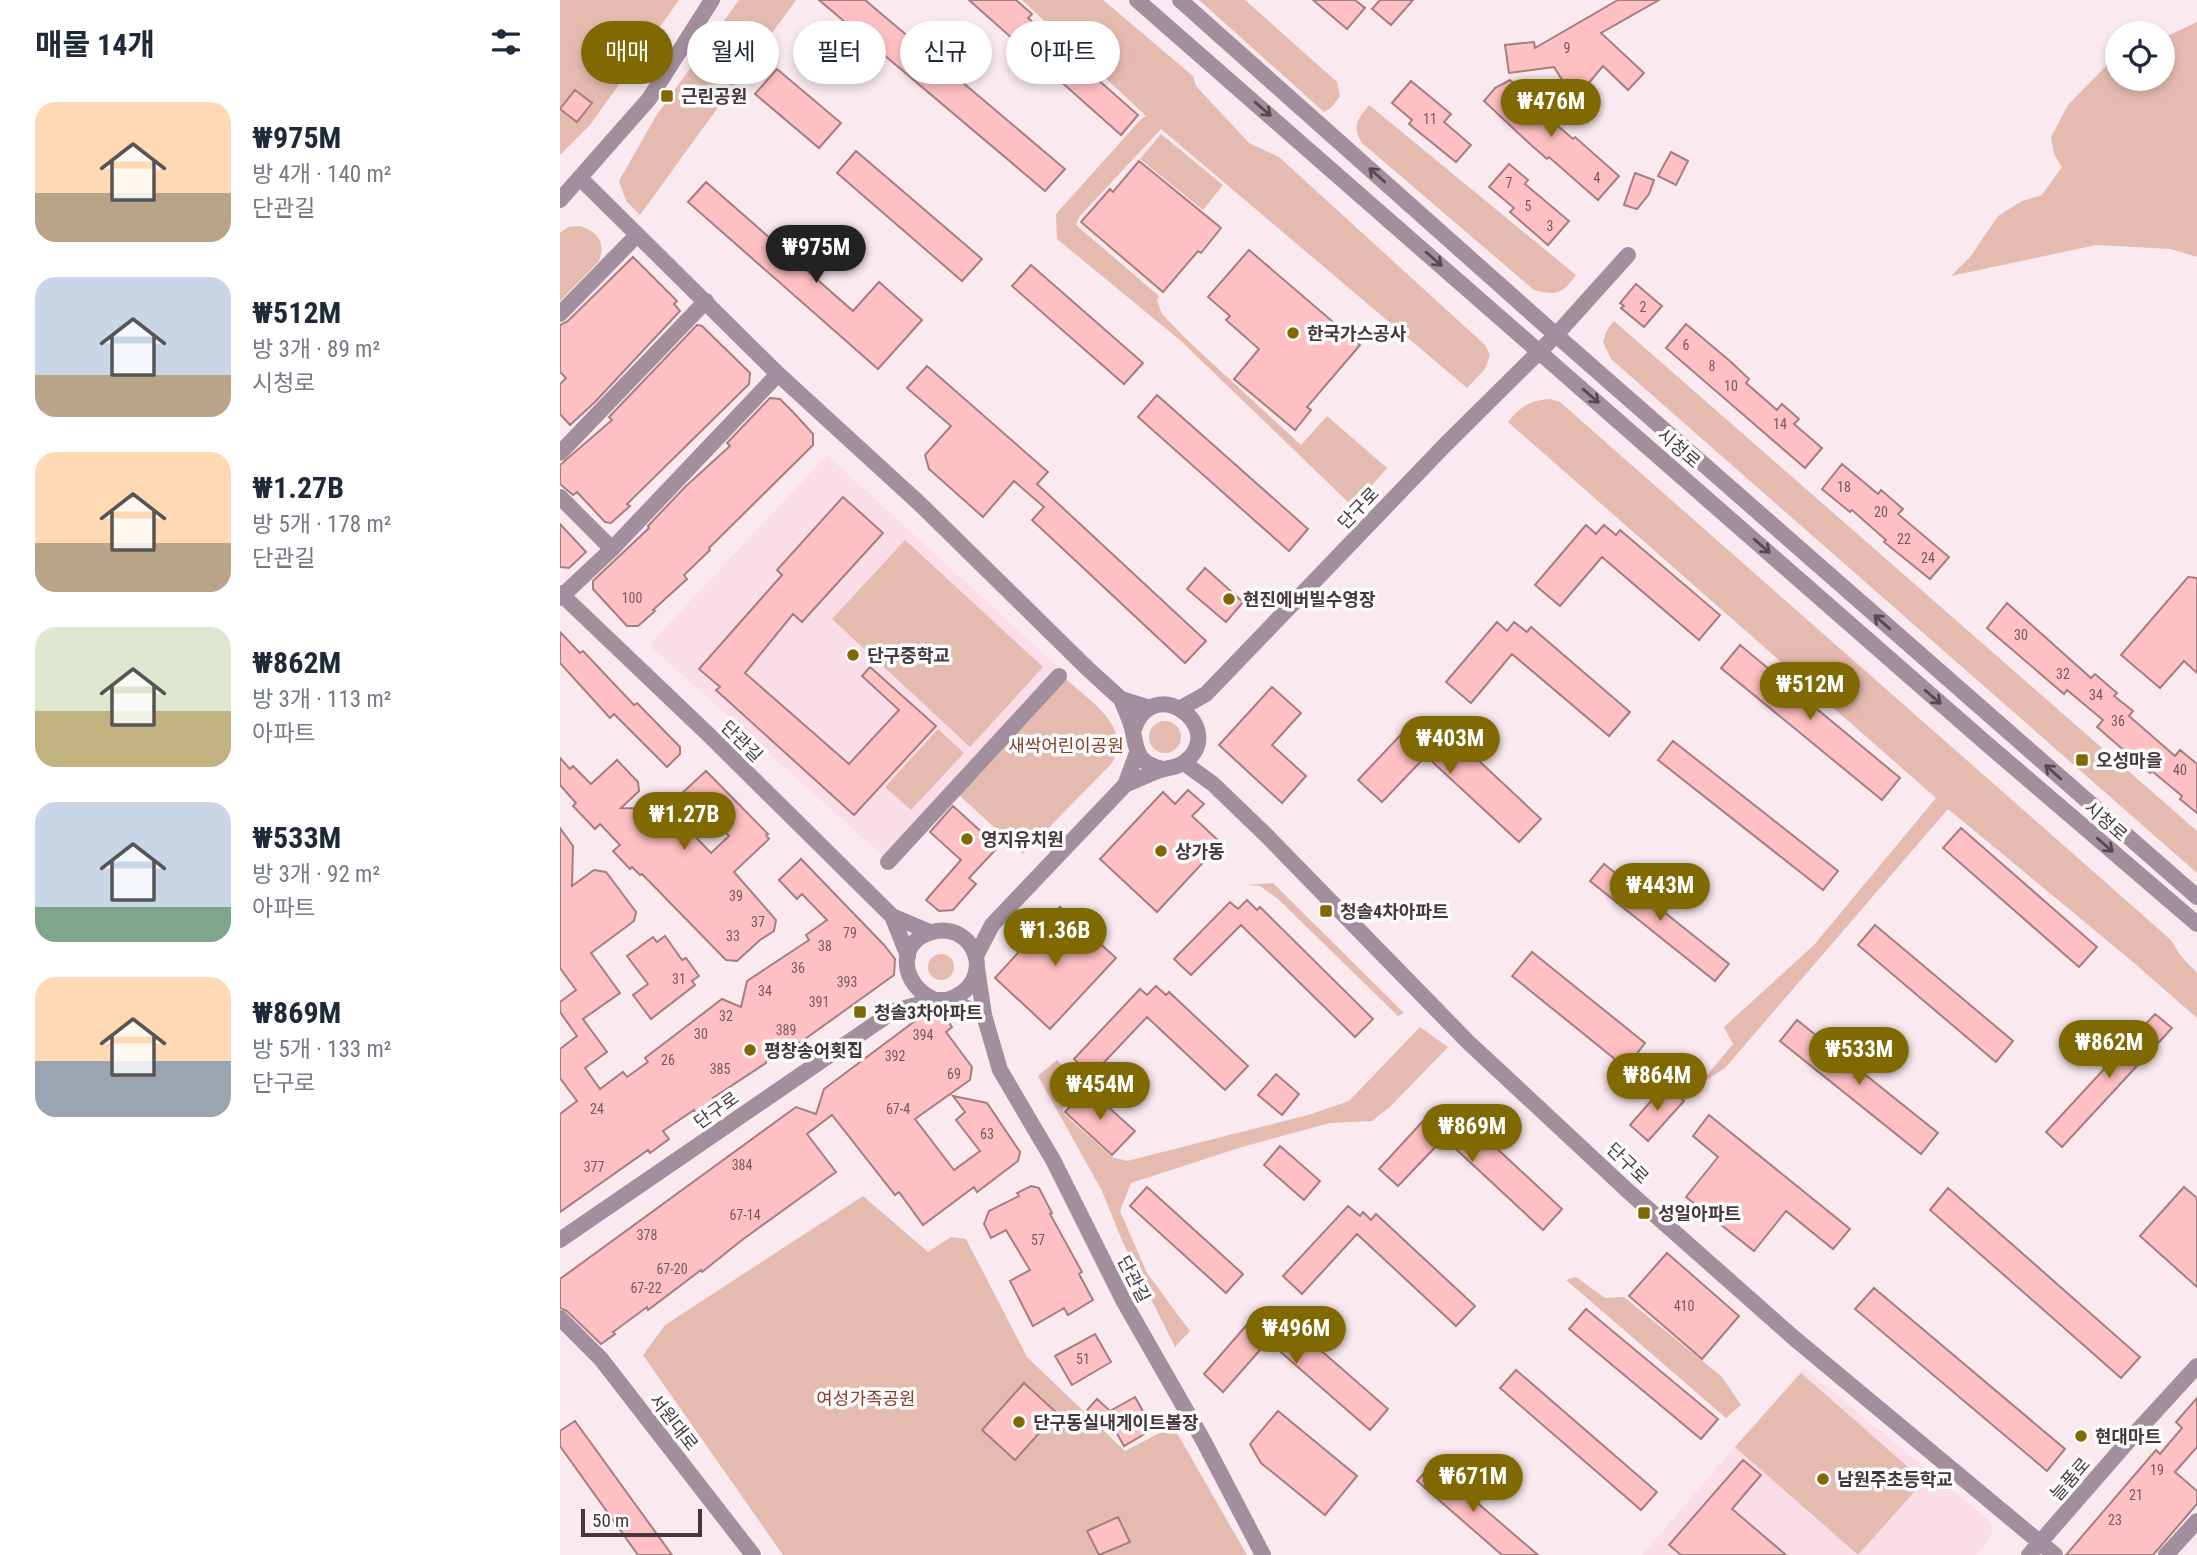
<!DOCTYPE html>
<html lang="ko">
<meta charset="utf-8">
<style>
:root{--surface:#fff;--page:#f6f6f7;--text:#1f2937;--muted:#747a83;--accent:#7f6900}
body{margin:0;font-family:"Roboto Condensed","Noto Sans KR",sans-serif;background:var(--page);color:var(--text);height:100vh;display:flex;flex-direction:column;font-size:26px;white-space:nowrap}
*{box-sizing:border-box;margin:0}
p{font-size:23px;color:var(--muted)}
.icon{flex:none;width:38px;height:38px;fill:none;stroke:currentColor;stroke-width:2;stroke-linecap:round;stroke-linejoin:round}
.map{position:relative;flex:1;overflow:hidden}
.panel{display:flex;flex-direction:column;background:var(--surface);width:560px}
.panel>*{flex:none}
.top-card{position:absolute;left:21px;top:21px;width:665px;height:63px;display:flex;gap:14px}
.fabs{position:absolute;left:1545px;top:21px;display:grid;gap:14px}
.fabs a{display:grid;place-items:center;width:70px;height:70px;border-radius:50%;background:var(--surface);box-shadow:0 4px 10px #0003;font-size:35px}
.scale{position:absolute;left:21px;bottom:18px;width:121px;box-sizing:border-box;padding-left:7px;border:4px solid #47373c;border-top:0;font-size:19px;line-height:24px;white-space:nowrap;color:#47373c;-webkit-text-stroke:5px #fcfcfc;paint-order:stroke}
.price{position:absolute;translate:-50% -60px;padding:0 16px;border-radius:24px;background:var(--accent);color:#fff;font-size:23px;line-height:46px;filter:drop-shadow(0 2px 4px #0008)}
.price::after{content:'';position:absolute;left:50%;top:42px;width:21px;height:16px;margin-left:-10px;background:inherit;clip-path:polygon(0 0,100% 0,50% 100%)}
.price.on{background:#222;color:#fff}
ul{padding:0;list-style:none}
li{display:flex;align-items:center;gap:21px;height:175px;padding:0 35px}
li span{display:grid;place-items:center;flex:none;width:196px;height:140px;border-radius:21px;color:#555}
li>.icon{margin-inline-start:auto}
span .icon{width:84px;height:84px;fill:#fffc;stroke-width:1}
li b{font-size:30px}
h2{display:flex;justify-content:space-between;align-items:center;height:84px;padding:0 35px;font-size:30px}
.chip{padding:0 24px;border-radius:32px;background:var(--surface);box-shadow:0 4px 10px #0003;font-size:24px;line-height:63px}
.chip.on{background:var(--accent);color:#fff}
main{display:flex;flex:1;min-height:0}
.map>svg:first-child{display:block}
</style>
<main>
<section class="panel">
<h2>매물 14개<svg class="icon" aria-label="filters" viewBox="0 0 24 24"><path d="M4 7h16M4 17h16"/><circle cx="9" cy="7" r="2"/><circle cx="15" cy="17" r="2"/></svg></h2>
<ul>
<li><span style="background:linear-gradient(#ffd9b3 65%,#b9a48a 0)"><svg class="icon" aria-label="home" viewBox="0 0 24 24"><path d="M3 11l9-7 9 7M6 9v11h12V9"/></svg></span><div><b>₩975M</b><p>방 4개 · 140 m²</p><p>단관길</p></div></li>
<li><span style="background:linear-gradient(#c9d6e8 70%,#b9a48a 0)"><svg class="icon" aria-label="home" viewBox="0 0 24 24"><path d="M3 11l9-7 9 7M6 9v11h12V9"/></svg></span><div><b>₩512M</b><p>방 3개 · 89 m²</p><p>시청로</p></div></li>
<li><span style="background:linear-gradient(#ffd9b3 65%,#b9a48a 0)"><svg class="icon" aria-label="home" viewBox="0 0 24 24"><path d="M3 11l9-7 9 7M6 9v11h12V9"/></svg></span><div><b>₩1.27B</b><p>방 5개 · 178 m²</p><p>단관길</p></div></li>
<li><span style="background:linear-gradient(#dfe7d0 60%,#c2b280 0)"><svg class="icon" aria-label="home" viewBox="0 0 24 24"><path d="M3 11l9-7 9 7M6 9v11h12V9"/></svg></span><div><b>₩862M</b><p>방 3개 · 113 m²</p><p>아파트</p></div></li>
<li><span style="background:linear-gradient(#c9d6e8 75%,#7fa58c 0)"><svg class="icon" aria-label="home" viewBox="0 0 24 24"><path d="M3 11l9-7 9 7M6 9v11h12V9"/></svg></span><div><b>₩533M</b><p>방 3개 · 92 m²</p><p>아파트</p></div></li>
<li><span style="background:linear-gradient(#ffd9b3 60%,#9aa5b1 0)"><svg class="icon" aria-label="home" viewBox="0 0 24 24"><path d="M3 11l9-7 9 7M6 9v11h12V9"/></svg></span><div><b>₩869M</b><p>방 5개 · 133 m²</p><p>단구로</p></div></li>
</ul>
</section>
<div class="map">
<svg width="1637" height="1555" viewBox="0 0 1637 1555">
<rect width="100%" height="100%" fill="#fae9ef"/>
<path fill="#fadde7" d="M267 455 497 666 323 856 89 645Z
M1243 1368 1429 1520 1433 1528 1431 1537 1417 1555H1082Z"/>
<path fill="#e5bbb0" d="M0 0H119L30 125 0 155Z
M179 0H236L80 215 66 201 59 181 96 116Z
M462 0H543L633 76 636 86 689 143 719 157 925 345 930 355 925 369 907 388 601 129 519 217 516 225 599 296 597 300 602 314 626 339 741 445 767 416 827 468 801 498 809 502 799 510 787 501 621 341 497 239 496 214 582 118 586 116Z
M639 0H685L777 82 780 96 771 108 764 112Z
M1637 22V257L1611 249 1536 245 1391 276 1410 257 1438 216 1462 201 1482 195 1502 167 1494 154 1491 137 1508 105 1550 62 1557 59 1558 79H1603V38Z
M809 105 1016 275C1002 294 997 296 974 290L802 143C792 125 797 121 809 105Z
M601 134 663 185 643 210 580 159Z
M20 226C38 232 46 242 39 261L0 301V233L8 227Z
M1054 321 1637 831V873L1051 359 1043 342 1047 330Z
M990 399 1000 402 1611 940 1620 955 1637 973V1018L1573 962 1388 809 1165 1068 1129 1091 1120 1079 1131 1064 1148 1074 1173 1044 1164 1027 1254 945 1376 798 948 422C961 406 969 401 990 399Z
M345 540 483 667 410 747 272 619Z
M505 678C529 701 573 726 552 763L463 854 398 794Z
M589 737a16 16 0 1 1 32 0a16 16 0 1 1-32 0Z
M378 729 404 753 351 810 325 787Z
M713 883 844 1013 838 1016 718 899 700 886 686 885Z
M368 967a13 13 0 1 1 26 0a13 13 0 1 1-26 0Z
M860 1027 888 1047 830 1107 812 1121 770 1123 682 1147 571 1183 560 1211 587 1273 630 1331 615 1347 563 1243 542 1191 478 1076 497 1060 522 1086 503 1109 504 1114 552 1157 567 1161 748 1115 789 1101Z
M303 1196 368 1252 391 1237 406 1239 467 1357 565 1451 613 1426 687 1555H223L83 1355 105 1325Z
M1016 1277 1045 1298 1064 1297 1162 1377 1181 1405 1166 1418 1006 1280Z
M1241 1373 1364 1481 1298 1555 1175 1447Z"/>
<path fill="#ffc0c3" stroke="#a57e80" stroke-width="2" fill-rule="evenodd" d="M259 0H305L505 169 485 191Z
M409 0H456L472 14 468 18 578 115 561 135Z
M753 0H795L805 8 787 29Z
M820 0H853L831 25 812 9Z
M1058 0H1099L1041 33 1084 73 1068 90 1043 66 1013 102 998 90 1004 83 994 67 949 73 945 45 974 42 975 48Z
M217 69 281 123 259 148 195 94Z
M950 80 963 91 961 94 984 114 1013 139 1015 137 1059 176 1038 200 989 157 987 159 970 144 924 101 935 88Z
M851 81 891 114 884 122 911 145 896 162 849 124 852 120 832 103Z
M15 90 32 103 17 122 0 109Z
M296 151 422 259 402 281 277 173Z
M1111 152 1128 161 1116 185 1098 176Z
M579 161 661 228 641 253 638 251 603 292 521 222 550 189 553 192Z
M949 164 968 180 965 184 1009 221 988 245 950 212 954 208 929 187Z
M1075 173 1094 180 1089 194 1077 209 1064 205Z
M146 182 293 311 319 282 362 320 318 369 128 202Z
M689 250 800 345 747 407 751 410 735 430 674 379 699 349 666 320 670 316 648 297Z
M73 257 117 301 114 304 120 311 35 402 10 425 0 414V384L6 378 0 372V325L8 321Z
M471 265 583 363 564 384 452 286Z
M1076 284 1102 306 1084 327 1061 308 1064 306 1060 303Z
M1126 324 1171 362 1189 379 1186 383 1217 410 1222 404 1239 419 1234 424 1262 448 1245 468 1106 348Z
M137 325 142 326 190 373 189 384 67 504 70 506 51 523 45 522 17 492 13 495 0 484V465L52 420 49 417Z
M367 366 488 472 477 484 646 641 625 663 472 520 484 507 454 481 423 517 369 469 365 455 391 426 347 388Z
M597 395 748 529 729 551 578 417Z
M210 398 220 399 233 412 253 434V445L149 548 150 550 124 575 127 579 93 610 95 611 78 626H67L33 589V581L89 528 88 526 125 487 170 446 167 443Z
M1282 464 1318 494 1321 490 1343 509 1338 514 1389 557 1370 579 1324 542 1326 540 1292 510 1290 512 1262 489Z
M283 497 323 533 242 622 233 614 185 673 289 764 339 710 302 676 310 667 376 726 294 815 156 690 160 687 139 669 222 575 217 570Z
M0 524 26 552 9 568 0 567Z
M1026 525 1036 534 1044 525 1056 535 1060 530 1160 615 1139 640 1042 557 1000 606 975 585Z
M645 568 683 602 666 622 627 589Z
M1628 577 1637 578V673L1624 661 1600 688 1561 655Z
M1447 603 1531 678 1535 674 1557 693 1554 696 1573 711 1569 716 1615 756 1620 750 1637 764V813L1620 799 1622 796 1592 771 1590 773 1537 727 1543 720 1507 690 1504 694 1427 628Z
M937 622 947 631 954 622 967 632 971 627 1070 712 1049 736 952 654 911 703 886 682Z
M0 632 20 653 23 651 74 705 77 703 120 747V754L107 767 54 714 50 718 0 663Z
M1180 645 1340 778 1322 800 1161 668Z
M712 687 741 713 712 745 746 776 722 803 659 745Z
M852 723 861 732 869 723 881 734 885 729 981 819 959 842 866 756 822 802 798 780Z
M1113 741 1278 871 1263 890 1098 760Z
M0 758 10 769 13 766 31 784 57 760 78 782 79 791 61 808 134 809 120 795 146 771 208 834 206 835 209 839 174 872 216 920 214 931 200 940 177 961 166 960 82 874 80 875 72 867 70 869 53 851 60 845 40 824 35 829 13 806 16 803 0 785ZM142 807 169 836 151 853 124 825Z
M628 790 644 804 632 816 661 843 597 912 540 859 603 792 615 804Z
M393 806 438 847 409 878 416 884 393 910 379 911 366 900 401 860 370 832Z
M0 828 13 846 12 886 34 870 46 872 76 912 74 921 31 953 60 993 23 1019 47 1052 25 1068 40 1089 63 1072 67 1077 88 1062 85 1058 162 999 181 1007 187 981 249 940 246 935 267 920 242 894 237 899 219 880 241 859 324 945 335 959 334 975 227 1052 208 1050 206 1063 153 1098 157 1102 138 1116 134 1110 103 1131 109 1139 90 1153 88 1150 0 1212V1114L17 1101 0 1078V1049L17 1036 0 1012V1002L16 990 0 968Z
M1401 828 1537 947 1519 967 1383 848Z
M1044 864 1169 964 1155 981 1030 881Z
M687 900 697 910 700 907 813 1019 795 1037 681 925 631 975 614 959 670 902 678 909Z
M500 907 556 958 490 1029 435 978Z
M1315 925 1453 1041 1436 1062 1298 945Z
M105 936 122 960 126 958 139 976 132 981 135 985 91 1019 73 995 88 984 67 956 93 937 97 942Z
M972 952 1085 1043 1066 1068 952 976Z
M596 986 606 995 609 992 688 1066 665 1090 587 1017 532 1075 514 1059 580 989 587 995Z
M1595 1014 1612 1028 1502 1147 1486 1132Z
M363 1015 384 1016 392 1027 386 1032 412 1067 410 1080 355 1119 394 1170 420 1151 396 1120 405 1112 393 1096 427 1103 460 1152 458 1161 417 1192 414 1187 363 1225 339 1192 335 1195 272 1115 247 1134 276 1172 182 1240 142 1272 141 1270 88 1310 87 1307 53 1332 55 1334 41 1344 7 1311 0 1308V1279L236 1107 256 1114 264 1089Z
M1237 1020 1378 1133 1361 1154 1220 1041Z
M716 1074 739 1094 722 1115 698 1095Z
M1106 1084 1124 1101 1088 1141 1070 1125Z
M527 1088 575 1131 552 1155 505 1112Z
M875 1108 887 1119 890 1115 898 1123 903 1117 1002 1209 983 1230 884 1138 838 1186 819 1169Z
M1149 1115 1290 1229 1273 1249 1226 1211 1194 1251 1126 1197 1158 1157 1133 1136Z
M720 1146 760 1181 744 1200 704 1165Z
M471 1186 479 1188 492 1213 490 1214 522 1272 519 1274 533 1300 508 1315 504 1308 473 1326 450 1281 470 1270 446 1230 431 1238 424 1224 429 1211 459 1196 457 1193Z
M587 1187 683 1274 666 1293 570 1206Z
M1624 1187 1637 1198V1287L1580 1236Z
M1388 1188 1580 1357 1561 1378 1370 1210Z
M788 1206 800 1216 803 1212 811 1220 816 1214 915 1306 896 1326 797 1234 742 1294 723 1276Z
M1107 1253 1179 1316 1142 1359 1069 1296Z
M1314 1288 1505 1449 1487 1471 1295 1309Z
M1026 1309 1158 1419 1141 1439 1009 1329Z
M698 1312 710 1322 713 1319 721 1326 726 1320 828 1409 810 1430 708 1341 663 1392 644 1374Z
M535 1334 551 1362 512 1385 495 1356Z
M956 1370 1097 1492 1081 1510 940 1388Z
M464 1383 497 1413 455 1460 422 1430Z
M575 1397 593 1429 564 1446 555 1430 552 1434 527 1410 537 1399 550 1411Z
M1637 1398V1447L1615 1472 1637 1491V1504L1593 1555H1506L1596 1450 1600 1454 1622 1428 1616 1422Z
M718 1411 797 1476 765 1515 701 1463 690 1444Z
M15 1421 112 1555H78L0 1446V1431Z
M1183 1460 1201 1475 1172 1509 1226 1555H1121L1109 1545Z
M872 1464 978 1555H942L857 1481Z
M558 1517 570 1542 539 1555 527 1531Z"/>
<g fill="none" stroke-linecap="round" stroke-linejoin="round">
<path stroke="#a38e9d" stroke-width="16" d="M577 0 1427 744 1637 924
M620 0 996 335 1637 897
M21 179 218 374 361 505 528 669 561 699 590 708
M0 200 89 99 152 0
M0 314 77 235
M0 453 146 301
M0 497 52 549
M0 593 151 737 332 916 370 932
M0 598 52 549 218 374
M561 699C565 710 571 721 573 732 577 754 579 764 603 769
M621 708 646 694 885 445 996 335 1068 255
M624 763 653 784 706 835 908 1042 1069 1192 1234 1338 1495 1555
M565 785C577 780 589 774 601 770 610 767 618 768 626 761 668 727 591 670 573 732
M328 862 499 676
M332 916 348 956
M416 956 432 925 565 785 577 753
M417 968 424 1015 440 1070 493 1160 563 1300 643 1440 703 1555
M375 1000C341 986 335 942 372 932 416 920 439 984 387 1000
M0 1240 334 1011 375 1000H387L424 1015
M0 1318 41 1359 193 1555
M1469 1555 1571 1438 1637 1366
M1606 1555 1637 1521"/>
</g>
<defs><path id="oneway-shaft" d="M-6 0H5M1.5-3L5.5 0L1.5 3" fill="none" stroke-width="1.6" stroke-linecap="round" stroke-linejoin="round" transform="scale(1.75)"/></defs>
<g stroke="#59484f">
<use href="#oneway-shaft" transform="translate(703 109) rotate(41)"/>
<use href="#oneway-shaft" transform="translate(817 175) rotate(-138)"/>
<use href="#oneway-shaft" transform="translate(874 259) rotate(41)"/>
<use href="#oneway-shaft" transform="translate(1031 396) rotate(41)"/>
<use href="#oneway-shaft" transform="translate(1202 546) rotate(41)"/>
<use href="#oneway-shaft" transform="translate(1322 622) rotate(-139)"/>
<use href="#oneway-shaft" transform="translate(1373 697) rotate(41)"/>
<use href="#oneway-shaft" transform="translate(1493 772) rotate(-139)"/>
<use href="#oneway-shaft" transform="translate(1545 845) rotate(41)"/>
</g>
<g fill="#7f6900" stroke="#fcfcfc" stroke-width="2.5">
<rect x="100" y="89" width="14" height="14" rx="3.5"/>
<circle cx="733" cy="333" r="7"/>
<circle cx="669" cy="599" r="7"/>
<circle cx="293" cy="655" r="7"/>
<rect x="1515" y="753" width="14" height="14" rx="3.5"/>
<circle cx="407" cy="839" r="7"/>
<circle cx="601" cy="851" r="7"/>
<rect x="759" y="904" width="14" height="14" rx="3.5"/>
<rect x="293" y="1005" width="14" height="14" rx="3.5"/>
<circle cx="190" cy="1050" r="7"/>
<rect x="1077" y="1206" width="14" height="14" rx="3.5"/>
<circle cx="459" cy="1422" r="7"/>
<circle cx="1521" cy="1436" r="7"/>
<circle cx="1263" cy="1479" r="7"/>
</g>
<g text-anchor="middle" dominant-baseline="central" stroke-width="7" stroke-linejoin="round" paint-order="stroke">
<g font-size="14" fill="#75595e">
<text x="1007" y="48">9</text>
<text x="870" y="119">11</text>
<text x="1037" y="178">4</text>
<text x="949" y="183">7</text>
<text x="968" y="206">5</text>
<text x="990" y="226">3</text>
<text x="1083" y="307">2</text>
<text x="1126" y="345">6</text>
<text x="1152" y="366">8</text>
<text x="1171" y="386">10</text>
<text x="1220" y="424">14</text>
<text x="1284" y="487">18</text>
<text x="1321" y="512">20</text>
<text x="1344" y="539">22</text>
<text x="1368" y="558">24</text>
<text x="72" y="598">100</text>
<text x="1461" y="635">30</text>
<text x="1503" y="674">32</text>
<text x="1536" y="695">34</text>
<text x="1558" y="721">36</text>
<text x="1620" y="770">40</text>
<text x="176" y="896">39</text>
<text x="198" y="922">37</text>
<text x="290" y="933">79</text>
<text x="173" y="936">33</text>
<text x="265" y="946">38</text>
<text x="238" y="968">36</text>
<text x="119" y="979">31</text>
<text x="287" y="982">393</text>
<text x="205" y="991">34</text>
<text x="259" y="1002">391</text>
<text x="166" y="1016">32</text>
<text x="226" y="1030">389</text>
<text x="141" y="1034">30</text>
<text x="363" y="1035">394</text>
<text x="335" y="1056">392</text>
<text x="108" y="1060">26</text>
<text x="160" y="1069">385</text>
<text x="394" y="1074">69</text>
<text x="37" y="1109">24</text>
<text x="338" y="1109">67-4</text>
<text x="427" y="1134">63</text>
<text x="182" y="1165">384</text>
<text x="34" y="1167">377</text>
<text x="185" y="1215">67-14</text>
<text x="87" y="1235">378</text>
<text x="478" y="1240">57</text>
<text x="112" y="1269">67-20</text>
<text x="86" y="1288">67-22</text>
<text x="1124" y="1306">410</text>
<text x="523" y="1359">51</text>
<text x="1597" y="1470">19</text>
<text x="1576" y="1495">21</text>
<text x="1555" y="1520">23</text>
</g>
<g font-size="18" font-weight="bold" fill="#47373c" stroke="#fcfcfc" text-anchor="start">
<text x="121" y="96">근린공원</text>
<text x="747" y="333">한국가스공사</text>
<text x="683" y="599">현진에버빌수영장</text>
<text x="307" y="655">단구중학교</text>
<text x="1536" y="760">오성마을</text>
<text x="421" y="839">영지유치원</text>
<text x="615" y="851">상가동</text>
<text x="780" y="911">청솔4차아파트</text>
<text x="314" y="1012">청솔3차아파트</text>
<text x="204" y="1050">평창송어횟집</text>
<text x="1098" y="1213">성일아파트</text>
<text x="473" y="1422">단구동실내게이트볼장</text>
<text x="1535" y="1436">현대마트</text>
<text x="1277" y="1479">남원주초등학교</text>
</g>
<g font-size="18" fill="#47373c" stroke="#fcfcfc">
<text transform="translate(1119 448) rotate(41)">시청로</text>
<text transform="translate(798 508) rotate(-46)">단구로</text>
<text transform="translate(182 741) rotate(45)">단관길</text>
<text transform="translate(1546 821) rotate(41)">시청로</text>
<text transform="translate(156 1110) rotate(-35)">단구로</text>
<text transform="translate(1068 1163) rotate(44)">단구로</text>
<text transform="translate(574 1279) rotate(63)">단관길</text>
<text transform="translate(114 1422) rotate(52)">서원대로</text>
<text transform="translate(1510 1479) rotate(-49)">늘품로</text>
</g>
<g font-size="18" fill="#853e2c" stroke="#fcfcfc">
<text x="506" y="745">새싹어린이공원</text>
<text x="306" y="1398">여성가족공원</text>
</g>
</g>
</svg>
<div class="fabs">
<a><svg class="icon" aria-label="locate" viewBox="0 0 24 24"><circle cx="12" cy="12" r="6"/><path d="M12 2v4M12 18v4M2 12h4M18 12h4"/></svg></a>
</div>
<div class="scale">50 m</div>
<b class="price" style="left:991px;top:139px">₩476M</b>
<b class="price on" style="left:256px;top:285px">₩975M</b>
<b class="price" style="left:1250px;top:722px">₩512M</b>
<b class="price" style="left:890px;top:776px">₩403M</b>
<b class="price" style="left:124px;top:852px">₩1.27B</b>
<b class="price" style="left:1100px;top:923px">₩443M</b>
<b class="price" style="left:495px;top:968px">₩1.36B</b>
<b class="price" style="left:1549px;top:1080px">₩862M</b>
<b class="price" style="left:1299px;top:1087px">₩533M</b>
<b class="price" style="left:1097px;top:1113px">₩864M</b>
<b class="price" style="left:540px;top:1122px">₩454M</b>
<b class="price" style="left:912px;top:1164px">₩869M</b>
<b class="price" style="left:736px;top:1366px">₩496M</b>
<b class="price" style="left:913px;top:1514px">₩671M</b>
<div class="top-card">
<a class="chip on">매매</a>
<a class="chip">월세</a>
<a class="chip">필터</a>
<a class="chip">신규</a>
<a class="chip">아파트</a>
</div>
</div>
</main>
